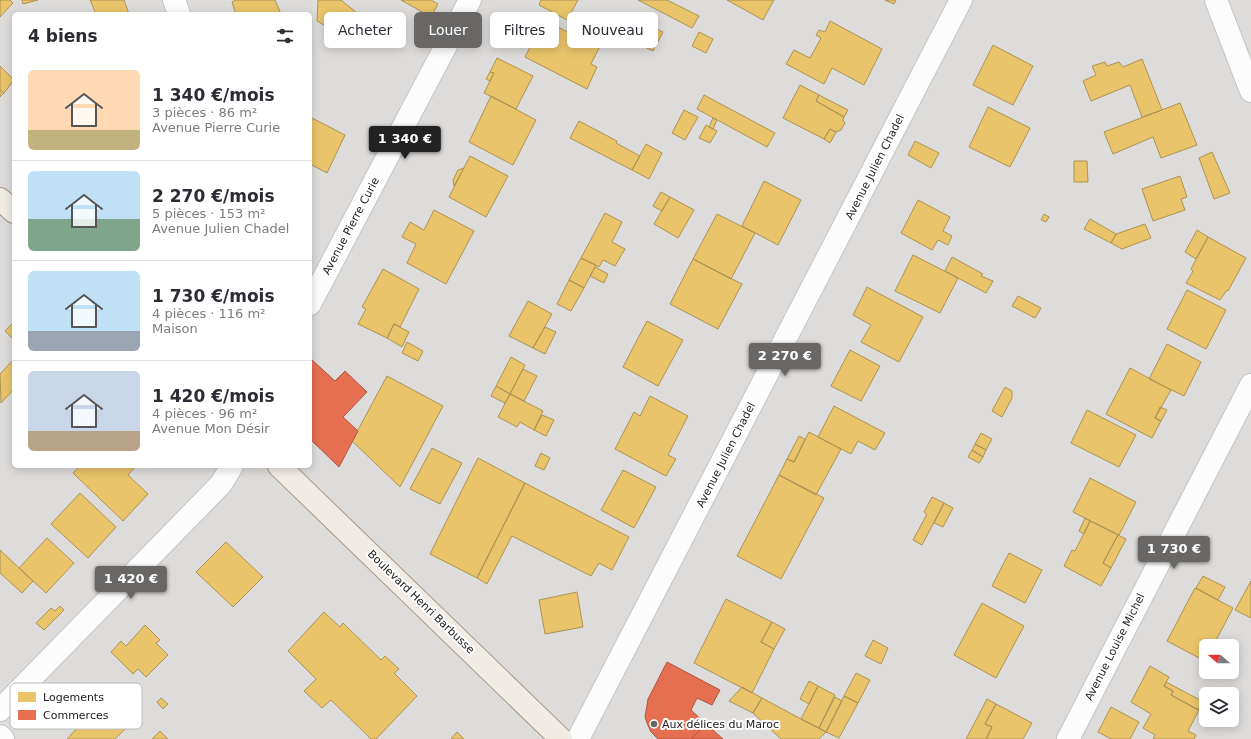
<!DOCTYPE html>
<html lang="fr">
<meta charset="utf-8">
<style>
:root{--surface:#fff;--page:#f7f7f7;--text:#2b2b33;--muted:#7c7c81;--line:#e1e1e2;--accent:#686766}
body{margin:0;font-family:"DejaVu Sans",sans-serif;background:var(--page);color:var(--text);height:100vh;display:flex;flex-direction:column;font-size:15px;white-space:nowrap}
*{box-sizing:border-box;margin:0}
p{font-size:13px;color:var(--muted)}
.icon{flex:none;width:22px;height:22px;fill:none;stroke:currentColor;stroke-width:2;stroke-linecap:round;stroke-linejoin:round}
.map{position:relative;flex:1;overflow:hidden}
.sheet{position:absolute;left:12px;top:12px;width:300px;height:456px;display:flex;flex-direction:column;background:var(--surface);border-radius:6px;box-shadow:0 2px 10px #0003}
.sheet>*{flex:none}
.guide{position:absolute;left:324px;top:12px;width:380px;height:36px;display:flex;gap:8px}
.needle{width:26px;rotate:290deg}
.fabs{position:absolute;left:1199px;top:639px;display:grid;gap:8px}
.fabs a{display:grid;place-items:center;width:40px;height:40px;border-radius:6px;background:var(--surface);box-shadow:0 2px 10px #0003;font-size:20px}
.price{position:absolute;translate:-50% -34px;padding:0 9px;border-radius:4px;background:var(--accent);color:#fff;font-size:13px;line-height:26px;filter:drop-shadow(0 1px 2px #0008)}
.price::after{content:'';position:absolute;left:50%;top:24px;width:12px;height:9px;margin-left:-6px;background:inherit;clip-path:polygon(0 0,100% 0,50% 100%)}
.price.selected{background:#222;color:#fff}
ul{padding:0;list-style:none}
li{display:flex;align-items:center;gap:12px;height:100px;padding:0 16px}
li+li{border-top:1px solid var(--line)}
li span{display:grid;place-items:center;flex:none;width:112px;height:80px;border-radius:6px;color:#555}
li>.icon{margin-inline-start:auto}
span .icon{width:48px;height:48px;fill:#fffc;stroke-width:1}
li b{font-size:17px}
h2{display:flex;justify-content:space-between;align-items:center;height:48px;padding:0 16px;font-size:17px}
.chip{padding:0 14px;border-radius:6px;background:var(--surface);box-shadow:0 2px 10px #0003;font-size:14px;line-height:36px}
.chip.selected{background:var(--accent);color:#fff}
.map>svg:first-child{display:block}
</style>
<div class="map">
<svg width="1251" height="739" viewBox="0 0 1251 739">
<rect width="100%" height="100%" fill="#eeece9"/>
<path fill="#dddcda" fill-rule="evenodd" d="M0 0H1251V739H0ZM14 14H310V466H14ZM1206 646H1232V672H1206ZM1206 694H1232V720H1206Z"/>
<path fill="#e9c46a" stroke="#ad9354" d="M0 0H10L13 3 0 17Z
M22 0H38L23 4Z
M90 0H124L129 14H96Z
M236 0H275L281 14H236L232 2Z
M318 0H341L357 13 342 36 317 21Z
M401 0H431L438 4 431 17Z
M541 0H578L567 20 539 5Z
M638 0H667L699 16 692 28Z
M727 0H774L763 20Z
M885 0H896L894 4Z
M357 13 368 20 354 42 342 35Z
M544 20 599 48 591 64 597 67 587 89 525 57Z
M830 21 882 49 864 85 832 68 824 84 786 64 794 50 810 58 821 38 816 35 819 30 825 32Z
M642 22 663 32 653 51 632 41Z
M699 32 713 39 706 53 692 46Z
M993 45 1033 66 1013 105 973 85Z
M497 58 533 76 516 109 484 93 494 73 490 72Z
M1142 59 1162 110 1142 117 1130 85 1091 101 1083 81 1096 75 1092 66 1105 62 1107 66 1119 62 1123 67Z
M0 66 14 80 4 93 0 89Z
M490 72 494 73 490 81 486 79Z
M800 85 819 95 816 101 844 117 843 120 845 123 841 130 836 132 830 129 824 139 783 118Z
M0 89 4 93 0 97Z
M704 95 775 133 767 147 697 109Z
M819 95 848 110 844 117 816 101Z
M491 96 536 120 513 165 469 142Z
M1180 103 1197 145 1161 158 1153 137 1113 154 1104 132Z
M988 107 1030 128 1010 167 969 147Z
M684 110 698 117 685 140 672 133Z
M310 117 345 135 327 173 310 164Z
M713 118 717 120 713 129 709 127Z
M579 121 617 141 616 143 640 156 632 170 570 138Z
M706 125 717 131 710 143 699 138Z
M830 129 836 132 830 143 824 139Z
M915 141 939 153 931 168 908 155Z
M646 144 662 153 649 179 632 170Z
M1212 152 1230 193 1214 199 1199 158Z
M470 156 508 176 486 217 449 197Z
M1074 161H1087L1088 182H1074Z
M464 168 454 186 453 180 458 170Z
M1180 176 1187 197 1181 199 1185 210 1153 221 1142 189Z
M764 181 801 200 778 245 742 226Z
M661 192 670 197 662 211 653 206Z
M670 197 694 210 678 238 654 224Z
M918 200 950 217 943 231 952 236 948 245 938 240 932 250 901 233Z
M434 210 474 231 446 284 407 263 416 244 402 237 410 222 424 230Z
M605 213 622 222 612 242 625 249 615 266 603 260 599 267 581 258Z
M717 214 755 233 731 279 693 259Z
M1044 214 1049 217 1046 222 1041 220Z
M1090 219 1116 234 1111 243 1084 229Z
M1145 224 1151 238 1122 249 1111 243 1116 234Z
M1197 230 1208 237 1196 259 1185 252Z
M1208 237 1246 258 1228 291 1227 290 1220 300 1186 283 1193 271 1191 269Z
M913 255 958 278 940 313 895 291Z
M952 257 983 274 981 276 993 281 986 293 945 271Z
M581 258 596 265 584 288 569 280Z
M693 259 742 284 718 329 670 304Z
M595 267 608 274 604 283 590 276Z
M383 269 419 289 400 327 394 324 387 338 358 324 366 309 362 307Z
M569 280 584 288 571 311 557 304Z
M867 287 923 317 899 362 861 342 871 325 853 315Z
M1187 290 1226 310 1206 349 1167 329Z
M1018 296 1041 308 1035 318 1012 306Z
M528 301 552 314 533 348 509 336Z
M647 321 683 340 658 386 623 367Z
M14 322V340L5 331Z
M394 324 409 332 402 347 387 338Z
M545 327 556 332 545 354 533 348Z
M407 342 423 351 418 361 402 353Z
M1167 344 1201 362 1184 396 1149 379Z
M850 350 880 366 861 401 831 386Z
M511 357 525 365 510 394 496 386Z
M14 359V389L1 403 0 374Z
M1130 368 1171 390 1155 418 1161 421 1152 438 1106 414Z
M523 369 537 376 524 401 510 394Z
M387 376 443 406 400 487 352 441Z
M496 386 510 394 505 403 491 396Z
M1005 387 1012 391V398L1002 417 992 411Z
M510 394 543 411 534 430 520 422 517 427 498 417Z
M650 396 688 416 668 455 676 459 666 476 615 449 634 412 640 416Z
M834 406 885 433 875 450 858 441 851 454 818 437Z
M1160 407 1167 410 1161 421 1155 418Z
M1087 410 1136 435 1119 467 1071 443Z
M542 415 554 420 546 436 534 430Z
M809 432 841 449 816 495 779 475 787 459 794 462Z
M981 433 992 439 986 450 975 444Z
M799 436 805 439 794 462 787 459Z
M975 444 986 450 983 457 972 450Z
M432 448 462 463 440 504 410 489Z
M972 450 983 457 979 463 968 457Z
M541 453 550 458 544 470 535 466Z
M478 458 525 483 477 578 430 554Z
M80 466H136L128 475 148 494 123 521 73 473Z
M623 470 656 487 634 528 601 510Z
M779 475 824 498 781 579 737 556Z
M1090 478 1136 502 1119 535 1073 512Z
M525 483 629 537 612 570 599 563 591 576 512 536 487 584 477 578Z
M80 493 116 527 88 558 51 524Z
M932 497 944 503 922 545 913 540 927 514 924 512Z
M944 503 953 508 943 527 934 523Z
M1085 518 1090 521 1084 534 1079 531Z
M1090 521 1118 535 1103 563 1111 568 1101 586 1064 566 1072 550 1075 551Z
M1118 535 1126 539 1111 568 1103 563Z
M47 538 74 563 46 593 19 568Z
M226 542 263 577 233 607 196 572Z
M0 550 33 581 22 593 0 573Z
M1009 553 1042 570 1025 603 992 586Z
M1203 576 1225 587 1218 600 1196 588Z
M1251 581V618L1235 610Z
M1195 588 1233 608 1213 646H1206L1205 661 1167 641Z
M577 592 583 627 545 634 539 600Z
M726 599 772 622 761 642 774 649 752 693 694 663Z
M982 603 1024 626 996 678 954 655Z
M60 606 64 610 44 630 36 623 51 608 55 611Z
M324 612 340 627 343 623 381 660 385 656 399 669 394 673 417 696 376 739H371L331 700 322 708 304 691 316 679 288 651Z
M772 622 785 629 774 649 761 642Z
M145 625 160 640 156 643 168 655 146 677 138 669 133 674 111 652 121 641 126 646Z
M873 640 888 648 881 664 865 656Z
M1150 666 1169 677 1164 686 1173 691 1171 695 1199 710 1188 731 1196 735 1194 739H1153L1155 735 1143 728 1151 714 1131 702Z
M856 673 870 680 858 703 844 696Z
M809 681 818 686 809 704 800 699Z
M1166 682 1202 701 1198 710 1171 695 1173 691 1164 686Z
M818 686 835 695 819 728 801 719Z
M742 687 762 698 753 713 729 701Z
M844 696 858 703 839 738 826 732Z
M835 697 842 701 826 732 819 728Z
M161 698 168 704 163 709 157 702Z
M762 698 801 719 826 732 819 739H781L753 713Z
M987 699 996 704 985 724 992 727 986 739H966Z
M101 702 127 727 115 739H67Z
M996 704 1032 723 1023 739H986L992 727 985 724Z
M1111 707 1139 722 1130 739H1111L1098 732Z
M160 731 168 739H152Z
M457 732 464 739H451Z"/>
<path fill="#e76f51" stroke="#ab5742" d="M311 359 335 381 345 371 367 392 343 417 358 431 339 467 310 439Z
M667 662 720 690 712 705 697 698 691 710 706 724 691 739H658L651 732 647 723 645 717 648 699Z
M706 724 723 739H691Z"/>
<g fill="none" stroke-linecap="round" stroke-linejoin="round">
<defs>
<path id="street" d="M174 0 179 14
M1216 0 1251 91
M310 304 470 0
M0 710 221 484 232 466
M0 736 3 739
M578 739 961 0
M1068 739 1251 385"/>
<path id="primary" d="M0 199 14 212
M279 466 561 739"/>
</defs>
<use href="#street" stroke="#c5c4c3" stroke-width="24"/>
<use href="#primary" stroke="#a59785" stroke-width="24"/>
<use href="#street" stroke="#fcfcfc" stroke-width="22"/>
<use href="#primary" stroke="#f1ebe6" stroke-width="22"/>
</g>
<circle fill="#686766" stroke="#fff" stroke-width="1.5" cx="654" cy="724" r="4"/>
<g text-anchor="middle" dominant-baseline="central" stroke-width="4" stroke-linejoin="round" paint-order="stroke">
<g font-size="11" fill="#202020" stroke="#fff">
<text transform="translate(875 167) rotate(-63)">Avenue Julien Chadel</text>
<text transform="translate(351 226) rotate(-62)">Avenue Pierre Curie</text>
<text transform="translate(726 455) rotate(-63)">Avenue Julien Chadel</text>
<text transform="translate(421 602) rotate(44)">Boulevard Henri Barbusse</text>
<text transform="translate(1115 647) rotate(-63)">Avenue Louise Michel</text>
</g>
<g font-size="11" fill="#202020" stroke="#fff" text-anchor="start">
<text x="662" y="724">Aux délices du Maroc</text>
</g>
</g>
<rect x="10" y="683" width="132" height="46" rx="6" fill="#fff" stroke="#bcbcbc" stroke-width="1"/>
<rect x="18" y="692" width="18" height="10" fill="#e9c46a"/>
<rect x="18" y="710" width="18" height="10" fill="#e76f51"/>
<g font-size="11" fill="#202020">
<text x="43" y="701">Logements</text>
<text x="43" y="719">Commerces</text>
</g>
</svg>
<div class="fabs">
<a><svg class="needle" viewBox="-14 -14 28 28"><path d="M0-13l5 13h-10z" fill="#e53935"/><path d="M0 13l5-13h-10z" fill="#7c7c81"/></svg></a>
<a><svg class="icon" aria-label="layers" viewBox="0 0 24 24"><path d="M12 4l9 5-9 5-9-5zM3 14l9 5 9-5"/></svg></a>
</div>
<b class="price selected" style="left:405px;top:160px">1 340 €</b>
<b class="price" style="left:785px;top:377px">2 270 €</b>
<b class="price" style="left:1174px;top:570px">1 730 €</b>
<b class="price" style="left:131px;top:600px">1 420 €</b>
<div class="guide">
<a class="chip">Acheter</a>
<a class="chip selected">Louer</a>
<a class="chip">Filtres</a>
<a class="chip">Nouveau</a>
</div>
<section class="sheet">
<h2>4 biens<svg class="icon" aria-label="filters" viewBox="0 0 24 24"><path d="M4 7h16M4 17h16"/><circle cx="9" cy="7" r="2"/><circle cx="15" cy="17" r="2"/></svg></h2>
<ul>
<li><span style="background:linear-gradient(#ffd9b3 75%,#c2b280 0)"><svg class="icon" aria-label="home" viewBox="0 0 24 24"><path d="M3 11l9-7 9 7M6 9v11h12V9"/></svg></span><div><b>1 340 €/mois</b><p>3 pièces · 86 m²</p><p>Avenue Pierre Curie</p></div></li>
<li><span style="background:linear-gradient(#bfe0f5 60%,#7fa58c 0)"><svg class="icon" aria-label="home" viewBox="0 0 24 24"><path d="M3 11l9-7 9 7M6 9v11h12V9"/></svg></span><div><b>2 270 €/mois</b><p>5 pièces · 153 m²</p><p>Avenue Julien Chadel</p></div></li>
<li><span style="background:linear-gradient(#bfe0f5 75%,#9aa5b1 0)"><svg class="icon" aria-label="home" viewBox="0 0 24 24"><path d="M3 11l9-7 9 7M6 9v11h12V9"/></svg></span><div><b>1 730 €/mois</b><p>4 pièces · 116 m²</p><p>Maison</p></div></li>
<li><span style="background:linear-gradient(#c9d6e8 75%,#b9a48a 0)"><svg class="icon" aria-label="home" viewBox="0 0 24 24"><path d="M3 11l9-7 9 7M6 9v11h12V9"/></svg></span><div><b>1 420 €/mois</b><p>4 pièces · 96 m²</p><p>Avenue Mon Désir</p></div></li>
</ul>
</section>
</div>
